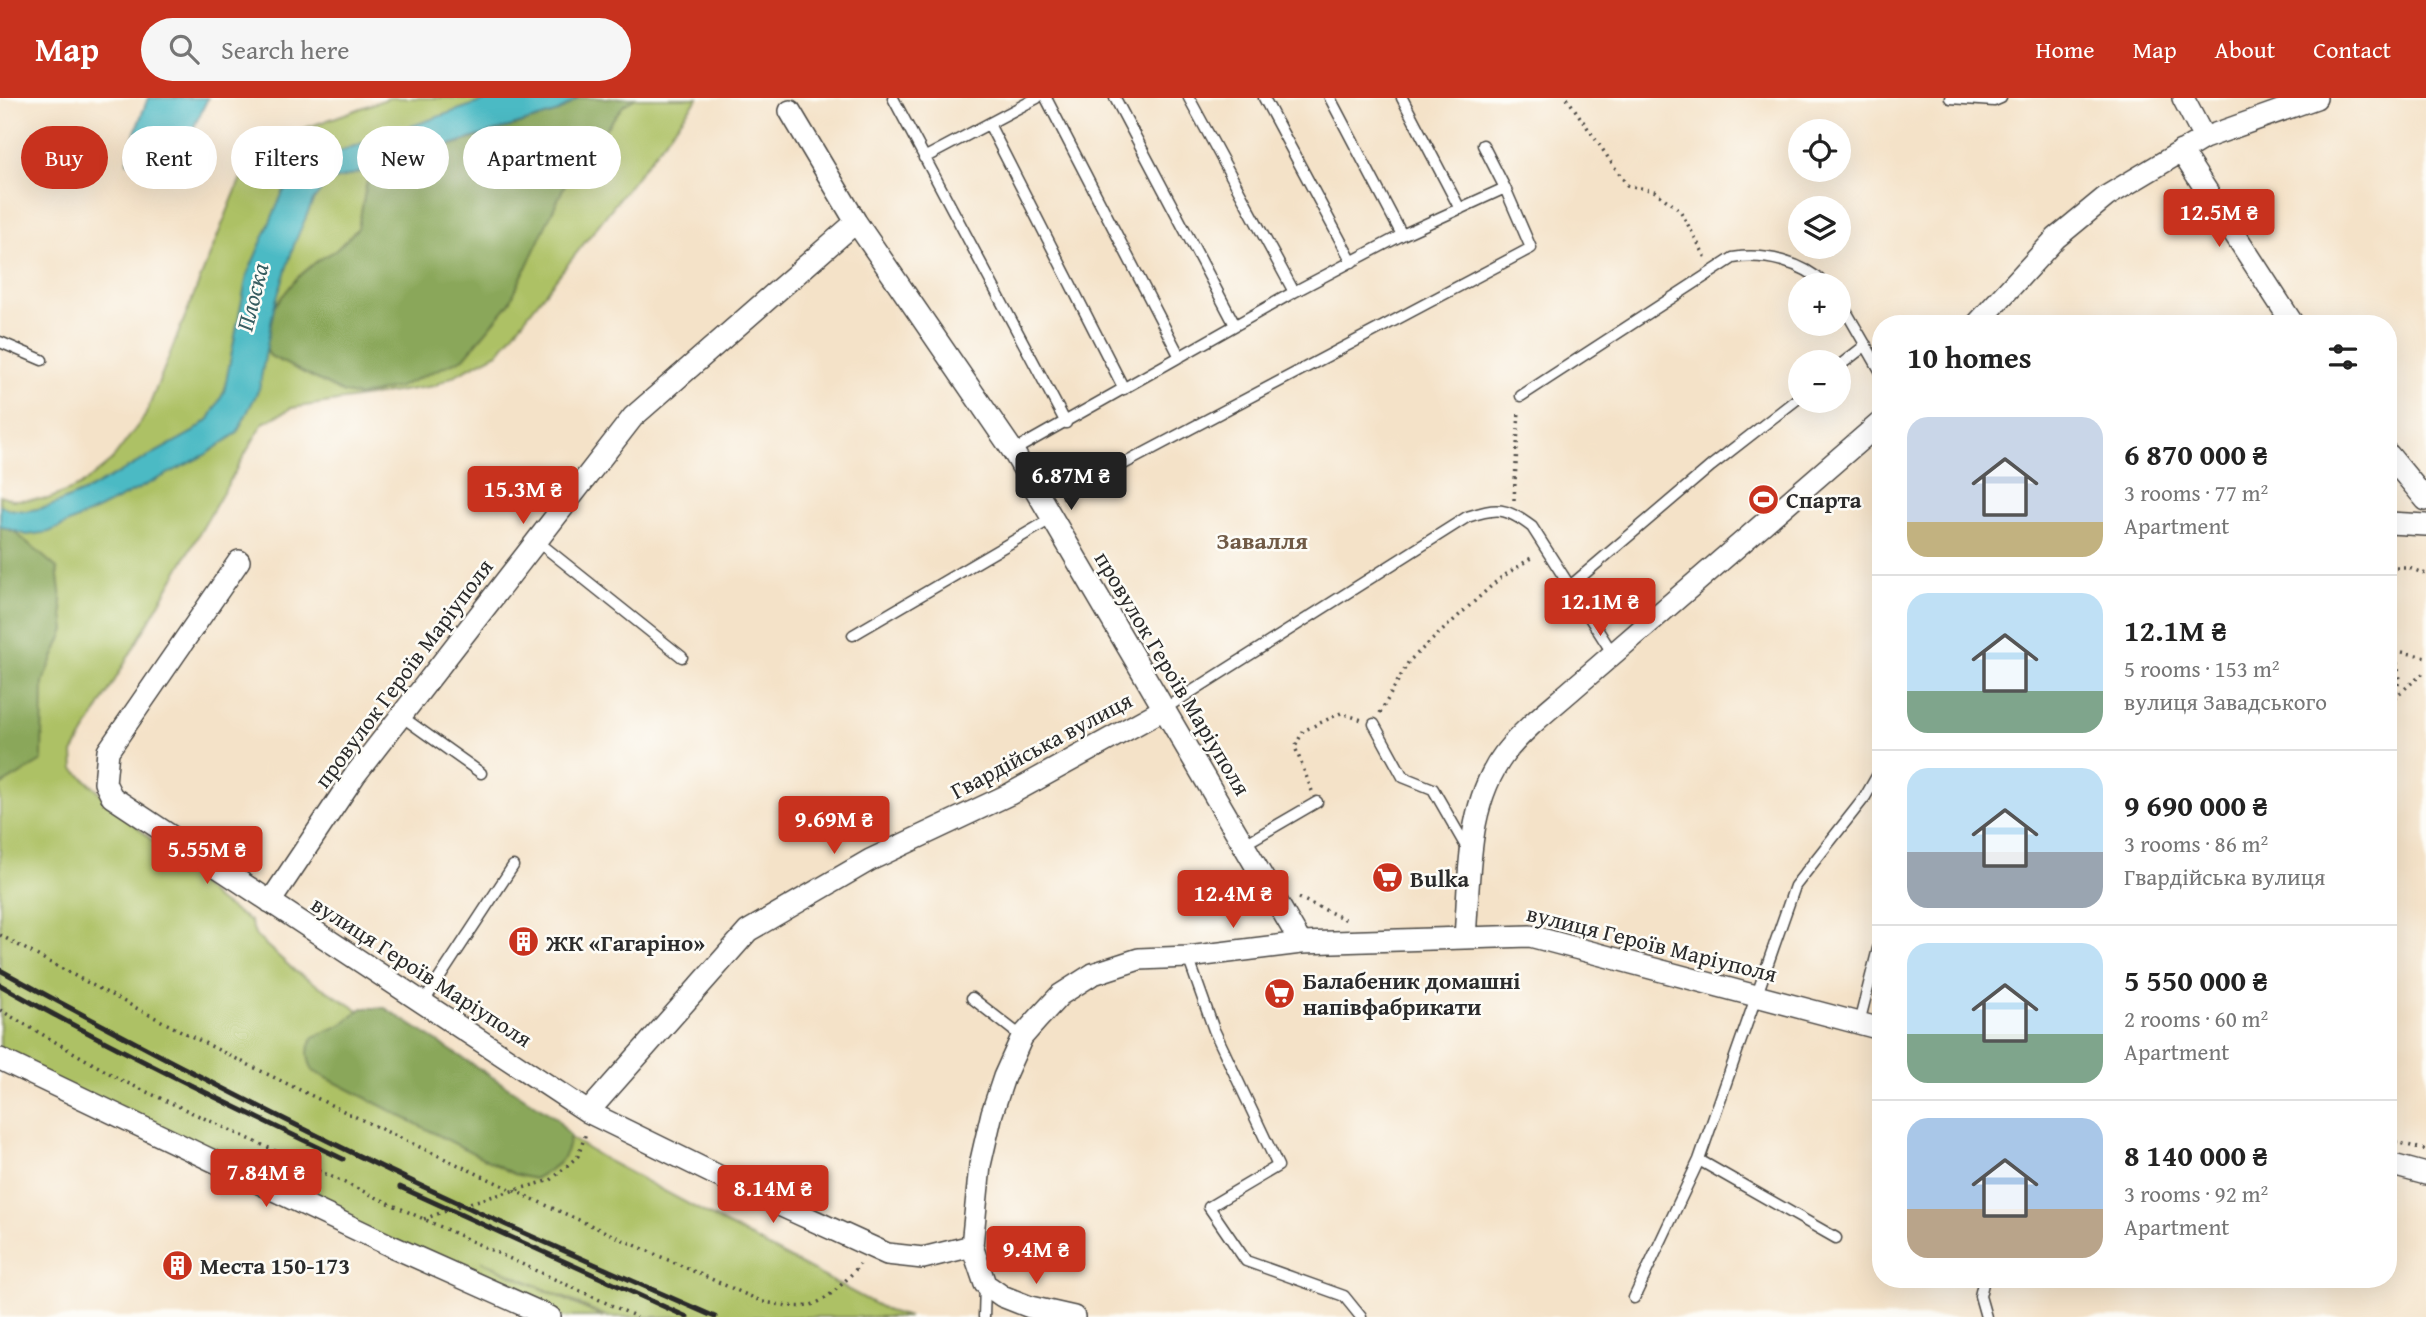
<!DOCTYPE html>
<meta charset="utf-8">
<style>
:root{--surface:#fff;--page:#f6f6f6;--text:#222;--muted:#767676;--line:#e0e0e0;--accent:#c8321e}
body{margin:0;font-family:"Gentium Book Plus",serif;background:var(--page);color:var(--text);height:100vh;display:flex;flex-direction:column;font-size:26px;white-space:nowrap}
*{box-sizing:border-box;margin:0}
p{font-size:23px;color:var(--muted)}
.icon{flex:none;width:38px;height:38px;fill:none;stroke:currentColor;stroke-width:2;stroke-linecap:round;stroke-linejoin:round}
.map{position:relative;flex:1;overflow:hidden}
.drawer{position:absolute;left:1872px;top:217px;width:525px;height:973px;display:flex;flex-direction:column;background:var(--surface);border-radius:28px;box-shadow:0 7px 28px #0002}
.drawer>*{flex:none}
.hud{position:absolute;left:21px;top:28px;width:665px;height:63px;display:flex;gap:14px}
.buttons{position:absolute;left:1788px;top:21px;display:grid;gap:14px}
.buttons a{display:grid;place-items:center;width:63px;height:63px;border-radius:50%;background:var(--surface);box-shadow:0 7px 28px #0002;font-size:35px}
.price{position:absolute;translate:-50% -60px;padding:0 16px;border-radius:7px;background:var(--accent);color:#fff;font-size:23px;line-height:46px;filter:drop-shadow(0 2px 4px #0008)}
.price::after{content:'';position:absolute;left:50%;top:42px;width:21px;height:16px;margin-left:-10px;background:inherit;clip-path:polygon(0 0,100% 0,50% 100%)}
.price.current{background:#222;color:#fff}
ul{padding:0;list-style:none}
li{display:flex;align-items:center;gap:21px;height:175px;padding:0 35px}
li+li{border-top:2px solid var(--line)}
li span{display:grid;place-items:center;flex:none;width:196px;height:140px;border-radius:21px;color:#555}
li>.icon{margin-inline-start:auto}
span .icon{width:84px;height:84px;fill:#fffc;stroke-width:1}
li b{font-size:30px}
h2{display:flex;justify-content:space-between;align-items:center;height:84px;padding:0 35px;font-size:30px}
.chip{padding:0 24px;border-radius:32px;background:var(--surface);box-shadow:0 7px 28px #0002;font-size:24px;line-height:63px}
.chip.current{background:var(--accent);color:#fff}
header{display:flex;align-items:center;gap:42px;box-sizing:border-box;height:98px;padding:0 35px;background:var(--accent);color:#fff}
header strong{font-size:33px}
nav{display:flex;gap:38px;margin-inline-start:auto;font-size:24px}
.search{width:490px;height:63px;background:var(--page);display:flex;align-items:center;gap:18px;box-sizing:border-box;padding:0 24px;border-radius:38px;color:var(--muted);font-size:26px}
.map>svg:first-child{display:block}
</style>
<header>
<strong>Map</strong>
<div class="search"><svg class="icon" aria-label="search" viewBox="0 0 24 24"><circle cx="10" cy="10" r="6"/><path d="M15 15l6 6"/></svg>Search here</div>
<nav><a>Home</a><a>Map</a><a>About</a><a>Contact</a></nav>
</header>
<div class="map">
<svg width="2426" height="1219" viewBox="0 0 2426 1219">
<rect width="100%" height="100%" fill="#fdfcf7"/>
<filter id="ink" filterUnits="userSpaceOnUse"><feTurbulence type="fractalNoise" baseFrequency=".0143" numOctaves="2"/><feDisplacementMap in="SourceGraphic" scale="14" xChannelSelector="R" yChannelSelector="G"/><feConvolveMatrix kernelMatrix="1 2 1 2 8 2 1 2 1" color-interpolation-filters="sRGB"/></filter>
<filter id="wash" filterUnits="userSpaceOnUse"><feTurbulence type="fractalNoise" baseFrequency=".00686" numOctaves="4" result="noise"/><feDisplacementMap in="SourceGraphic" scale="28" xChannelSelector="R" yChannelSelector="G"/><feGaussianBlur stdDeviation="1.57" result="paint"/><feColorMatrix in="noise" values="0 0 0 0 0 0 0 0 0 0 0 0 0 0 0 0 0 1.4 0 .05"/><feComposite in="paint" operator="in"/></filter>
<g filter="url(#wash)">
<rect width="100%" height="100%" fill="#f4e2c8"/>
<path fill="#adc165" stroke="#6c7648" stroke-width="2" d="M389 0H698L498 255 434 288 292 310 263 325 73 655 74 671 216 801 250 823 256 838 296 874 608 1063 888 1213 909 1219H608L481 1163 603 1219H550L0 961V397L13 402 48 401 80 388 111 363 145 318 249 60 289 36Z"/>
<path fill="#8aa75a" stroke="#5a6942" stroke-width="2" d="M578 0H636L624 7 569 78 509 206 464 260 399 289 359 298 344 295 270 258 266 251 274 209 297 180 317 163 336 152 358 130 369 73 558 14Z
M0 428 15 434 57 470 65 532 43 584 42 663 0 688Z
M362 910H385L556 1020 570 1038C567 1063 555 1070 534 1081L514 1076 313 973C307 960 306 952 313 939L341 927Z"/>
<path fill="#4cbac4" stroke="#3c7278" stroke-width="2" d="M148 0H208L171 76 164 78 127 64 131 45Z
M492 0H578L558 14 328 84 313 103 295 144 274 209 259 291 237 335 205 357 99 411 49 434 27 437 0 428V407L8 411 26 413 48 409 86 393 193 334 209 321 224 294 247 177 283 94 302 73 317 63 343 52Z"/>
</g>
<g filter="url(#ink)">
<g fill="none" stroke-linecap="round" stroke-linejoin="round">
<defs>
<path id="service" d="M893 0 1066 325
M1046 0 1180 259
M1115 0 1235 227
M1189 0 1294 194
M1264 0 1352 164
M1330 0 1402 137
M1402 0 1460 111
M1950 0 1994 3 2001 0
M989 26 1124 291
M924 60 1037 0
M1839 201 1881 274
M0 244 42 262
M1839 268 1866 247
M1521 298 1733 160C1764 155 1803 164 1826 187
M1013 353 1294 194 1402 137 1505 90
M1067 396 1531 150 1505 90 1483 47
M537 443 682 559
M1569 489 1711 368 1801 298
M853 537 1051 421
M2389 550 2390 551
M1164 611 1467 419C1497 409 1506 409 1532 429L1613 556
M401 618 481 675
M1374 626 1403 679 1433 691 1468 752
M1243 747 1317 704
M1188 859 1214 932 1278 1068 1209 1109 1246 1163 1344 1198 1361 1219
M972 900 1022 939
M423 905 513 768
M1859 925 1881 839
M1699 1062 1836 1140
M1984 1181 1980 1198 1986 1219
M1634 1200 1699 1062 1795 788 1865 699 1881 671
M984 1219 985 1186"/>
<path id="minor" d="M2183 0 2204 40
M790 13 856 124 1013 353 1301 845
M2181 53 2293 226
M1977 226 2056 140 2107 98 2204 40 2316 0
M2389 357 2426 402
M2389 425 2426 427
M239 463 108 653 105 685 112 699 588 1014 751 1094 887 1156 923 1160 972 1148
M270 804 355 677 633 319 856 124
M1465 839C1470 778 1466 706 1505 655 1523 632 1546 614 1568 595L1881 324
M0 961 389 1147 550 1219
M588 1014 748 833 870 762 1010 696 1164 611
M2389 1066 2426 1076
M1074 1219 1030 1209 1002 1198 985 1186 972 1148 980 1067 992 1015 1004 979 1022 939 1037 922 1060 897 1093 876 1139 861 1188 859 1301 845 1530 838 1881 931"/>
</defs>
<use href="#service" stroke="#494643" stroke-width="13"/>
<use href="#minor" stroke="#494643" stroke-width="24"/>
<path stroke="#494643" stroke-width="3.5" stroke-dasharray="2 5" stroke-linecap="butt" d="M1567 0 1627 87 1654 93 1680 112 1707 162
M1514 402 1519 312
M2389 470H2409L2426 476
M2402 554 2426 559
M2393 600 2400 581 2396 561
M2389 604 2426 573
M1380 615 1409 563 1499 481 1534 458
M1312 693 1295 649 1303 633 1341 615 1362 622
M1299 800 1349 823
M0 837C247 974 505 1090 763 1204 779 1206 799 1212 814 1206 830 1200 850 1179 860 1166
M0 912 123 983 637 1219
M2389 1042 2426 1052
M424 1121 462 1107 551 1082 578 1058 586 1035"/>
<use href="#service" stroke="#fff" stroke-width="10"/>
<use href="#minor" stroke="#fff" stroke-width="21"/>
<path stroke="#2b2b2b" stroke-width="5" d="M0 872C152 955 306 1035 463 1107 546 1146 631 1182 715 1219
M0 887C112 950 228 1006 343 1061
M400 1089 687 1219"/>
</g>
</g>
<defs>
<symbol id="stadium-disc" viewBox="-11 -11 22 22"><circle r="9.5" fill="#c8321e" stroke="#fdfcf7"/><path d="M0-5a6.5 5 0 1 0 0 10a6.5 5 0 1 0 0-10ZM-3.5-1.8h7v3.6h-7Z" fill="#fff"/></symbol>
<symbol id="supermarket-disc" viewBox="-11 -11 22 22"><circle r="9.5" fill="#c8321e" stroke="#fdfcf7"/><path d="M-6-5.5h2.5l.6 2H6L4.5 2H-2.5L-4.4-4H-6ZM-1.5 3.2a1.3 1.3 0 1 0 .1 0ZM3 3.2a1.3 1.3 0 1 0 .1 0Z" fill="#fff"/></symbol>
<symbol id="building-disc" viewBox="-11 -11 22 22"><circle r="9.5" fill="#c8321e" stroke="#fdfcf7"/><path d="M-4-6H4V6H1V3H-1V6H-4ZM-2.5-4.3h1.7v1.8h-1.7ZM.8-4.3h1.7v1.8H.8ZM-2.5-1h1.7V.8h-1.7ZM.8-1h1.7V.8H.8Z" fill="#fff"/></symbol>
</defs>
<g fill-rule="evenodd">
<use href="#stadium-disc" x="1746" y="384" width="35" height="35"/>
<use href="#supermarket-disc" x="1370" y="762" width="35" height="35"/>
<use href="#building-disc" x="506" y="826" width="35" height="35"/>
<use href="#supermarket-disc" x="1262" y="878" width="35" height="35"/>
<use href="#building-disc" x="160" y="1150" width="35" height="35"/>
</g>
<g text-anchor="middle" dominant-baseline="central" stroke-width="5" stroke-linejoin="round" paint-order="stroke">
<g font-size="23" font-weight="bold" fill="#2b2b2b" stroke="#fdfcf7" text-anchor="start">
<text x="1786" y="401">Спарта</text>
<text x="1410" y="780">Bulka</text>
<text x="546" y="844">ЖК «Гагаріно»</text>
<text x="1303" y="882">Балабеник домашні<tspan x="1303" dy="26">напівфабрикати</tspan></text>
<text x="200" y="1167">Места 150-173</text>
</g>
<g font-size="23" fill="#2b2b2b" stroke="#fdfcf7">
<text transform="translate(403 575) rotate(-53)">провулок Героїв Маріуполя</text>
<text transform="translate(1173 575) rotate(59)">провулок Героїв Маріуполя</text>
<text transform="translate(1041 647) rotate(-28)">Гвардійська вулиця</text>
<text transform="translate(1652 845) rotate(14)">вулиця Героїв Маріуполя</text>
<text transform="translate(422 873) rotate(33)">вулиця Героїв Маріуполя</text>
</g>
<g font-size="24" font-style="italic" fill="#375d61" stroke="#fdfcf7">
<text transform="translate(252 199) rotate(-76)">Плоска</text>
</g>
<g font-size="24" font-weight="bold" fill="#705a46" stroke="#fdfcf7">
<text x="1262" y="442">Завалля</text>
</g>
</g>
</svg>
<div class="buttons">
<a><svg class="icon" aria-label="locate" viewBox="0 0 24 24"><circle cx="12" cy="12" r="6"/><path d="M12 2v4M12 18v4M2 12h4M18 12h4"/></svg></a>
<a><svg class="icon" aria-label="layers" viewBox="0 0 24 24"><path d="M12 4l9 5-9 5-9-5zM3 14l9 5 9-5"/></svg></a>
<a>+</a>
<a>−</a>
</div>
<b class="price" style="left:2219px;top:151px">12.5M ₴</b>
<b class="price current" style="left:1071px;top:414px">6.87M ₴</b>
<b class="price" style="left:523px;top:428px">15.3M ₴</b>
<b class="price" style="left:1600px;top:540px">12.1M ₴</b>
<b class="price" style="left:834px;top:758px">9.69M ₴</b>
<b class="price" style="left:207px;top:788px">5.55M ₴</b>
<b class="price" style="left:1233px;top:832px">12.4M ₴</b>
<b class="price" style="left:266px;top:1111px">7.84M ₴</b>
<b class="price" style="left:773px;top:1127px">8.14M ₴</b>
<b class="price" style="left:1036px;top:1188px">9.4M ₴</b>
<div class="hud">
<a class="chip current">Buy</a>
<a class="chip">Rent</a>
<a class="chip">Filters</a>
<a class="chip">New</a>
<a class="chip">Apartment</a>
</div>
<section class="drawer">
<h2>10 homes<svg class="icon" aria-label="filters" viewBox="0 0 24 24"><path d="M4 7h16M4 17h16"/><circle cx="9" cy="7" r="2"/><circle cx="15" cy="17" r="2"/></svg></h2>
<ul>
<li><span style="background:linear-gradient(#c9d6e8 75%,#c2b280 0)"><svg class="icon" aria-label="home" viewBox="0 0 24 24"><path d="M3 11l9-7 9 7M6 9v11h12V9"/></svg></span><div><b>6 870 000 ₴</b><p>3 rooms · 77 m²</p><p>Apartment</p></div></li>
<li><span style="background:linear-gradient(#bfe0f5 70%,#7fa58c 0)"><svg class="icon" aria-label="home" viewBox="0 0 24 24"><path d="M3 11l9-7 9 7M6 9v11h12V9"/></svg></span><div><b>12.1M ₴</b><p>5 rooms · 153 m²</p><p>вулиця Завадського</p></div></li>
<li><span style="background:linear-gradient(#bfe0f5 60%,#9aa5b1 0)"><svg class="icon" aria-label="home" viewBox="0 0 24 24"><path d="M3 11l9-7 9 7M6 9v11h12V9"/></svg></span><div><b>9 690 000 ₴</b><p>3 rooms · 86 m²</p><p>Гвардійська вулиця</p></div></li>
<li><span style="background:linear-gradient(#bfe0f5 65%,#7fa58c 0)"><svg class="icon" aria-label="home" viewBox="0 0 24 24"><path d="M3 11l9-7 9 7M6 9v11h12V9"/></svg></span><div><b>5 550 000 ₴</b><p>2 rooms · 60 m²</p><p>Apartment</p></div></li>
<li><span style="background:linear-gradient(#a9c7e8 65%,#b9a48a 0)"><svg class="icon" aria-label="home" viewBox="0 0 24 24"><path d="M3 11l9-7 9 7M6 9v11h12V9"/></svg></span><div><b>8 140 000 ₴</b><p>3 rooms · 92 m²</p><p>Apartment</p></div></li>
</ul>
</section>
</div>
